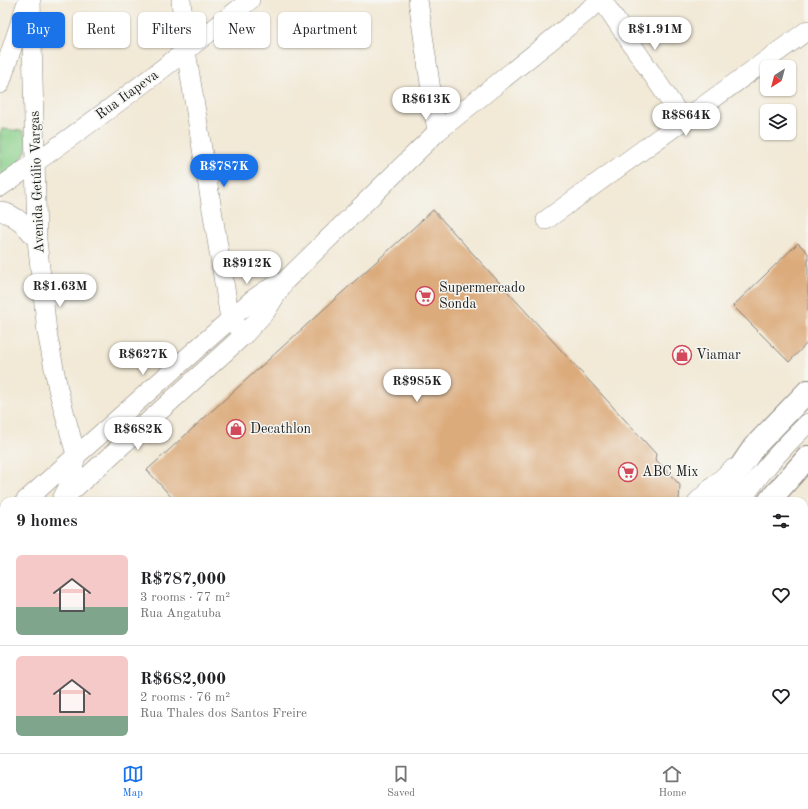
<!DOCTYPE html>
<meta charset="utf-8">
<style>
:root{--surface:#fff;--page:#f6f6f6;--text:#202124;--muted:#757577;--line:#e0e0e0;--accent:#1a73e8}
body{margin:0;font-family:"Old Standard TT",serif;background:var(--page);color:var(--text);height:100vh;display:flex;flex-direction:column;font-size:15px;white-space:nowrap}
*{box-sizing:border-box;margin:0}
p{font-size:13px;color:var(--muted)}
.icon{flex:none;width:22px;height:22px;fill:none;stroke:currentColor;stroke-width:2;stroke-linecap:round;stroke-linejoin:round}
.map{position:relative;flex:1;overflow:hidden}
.sheet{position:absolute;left:0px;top:497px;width:808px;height:256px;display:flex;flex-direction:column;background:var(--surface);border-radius:12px 12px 0 0;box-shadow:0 1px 3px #0004}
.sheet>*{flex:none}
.hud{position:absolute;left:12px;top:12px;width:400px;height:36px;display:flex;gap:8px}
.needle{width:26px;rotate:216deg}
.fabs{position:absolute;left:760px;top:60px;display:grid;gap:8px}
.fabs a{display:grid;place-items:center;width:36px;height:36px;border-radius:6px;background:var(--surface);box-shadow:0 1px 3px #0004;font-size:20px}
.price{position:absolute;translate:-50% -34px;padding:0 9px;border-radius:14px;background:#fff;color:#222;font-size:13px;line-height:26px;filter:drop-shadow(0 1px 2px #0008)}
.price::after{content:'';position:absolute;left:50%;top:24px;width:12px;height:9px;margin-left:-6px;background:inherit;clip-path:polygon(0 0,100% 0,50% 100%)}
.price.on{background:var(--accent);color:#fff}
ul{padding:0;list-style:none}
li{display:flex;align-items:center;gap:12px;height:100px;padding:0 16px}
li+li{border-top:1px solid var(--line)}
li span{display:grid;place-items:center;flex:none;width:112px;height:80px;border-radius:6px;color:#555}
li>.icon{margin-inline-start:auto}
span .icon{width:48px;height:48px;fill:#fffc;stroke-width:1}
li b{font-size:17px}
h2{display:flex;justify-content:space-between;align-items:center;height:48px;padding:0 16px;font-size:17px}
.pill{padding:0 14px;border-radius:6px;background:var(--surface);box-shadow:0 1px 3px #0004;font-size:14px;line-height:36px}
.pill.on{background:var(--accent);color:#fff}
.menu{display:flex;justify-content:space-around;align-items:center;height:56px;border-top:1px solid var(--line);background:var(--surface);font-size:11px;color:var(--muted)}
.menu a{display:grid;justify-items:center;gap:2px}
.menu .on{color:var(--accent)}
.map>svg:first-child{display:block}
</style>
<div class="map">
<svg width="808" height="753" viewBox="0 0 808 753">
<rect width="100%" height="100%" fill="#f6f6f2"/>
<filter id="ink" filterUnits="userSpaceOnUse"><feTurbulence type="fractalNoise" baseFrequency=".025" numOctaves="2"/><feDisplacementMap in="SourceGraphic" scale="8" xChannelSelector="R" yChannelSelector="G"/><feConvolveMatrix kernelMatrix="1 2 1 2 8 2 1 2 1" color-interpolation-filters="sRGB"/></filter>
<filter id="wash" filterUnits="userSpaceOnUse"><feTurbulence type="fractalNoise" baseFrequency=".012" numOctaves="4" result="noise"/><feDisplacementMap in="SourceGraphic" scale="16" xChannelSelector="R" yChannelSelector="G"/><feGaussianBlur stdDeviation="0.9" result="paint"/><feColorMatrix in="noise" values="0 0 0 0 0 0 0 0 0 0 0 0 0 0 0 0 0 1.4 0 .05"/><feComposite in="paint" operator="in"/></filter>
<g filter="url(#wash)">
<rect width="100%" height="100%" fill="#f2e9d6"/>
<path fill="#8ad08a" stroke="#537653" d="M2 129 23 131 27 141 26 151 13 171 0 181V133Z
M102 749H124L128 753H98Z"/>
<g id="blocks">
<path fill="#dcab7c" d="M433 210 656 454 655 459 680 485 679 501H175L147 470Z
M798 243 808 253V342L789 362 733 306Z"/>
</g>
</g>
<g filter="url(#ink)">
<use href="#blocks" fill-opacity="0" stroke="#878279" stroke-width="1"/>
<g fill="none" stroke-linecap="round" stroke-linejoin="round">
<defs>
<path id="minor" d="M31 0 37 240 47 332 58 389 76 455 70 483 62 499
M181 0 186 51 230 319 245 334
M418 0 437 132
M602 0 683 120
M0 84 26 5
M0 187C86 128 169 65 250 0
M0 211C18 216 26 226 37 240
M546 220 808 30
M67 495 245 334 266 311 285 281
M25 501 252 300 265 291 285 281 437 132 601 0
M698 501 732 469
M741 501C760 472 783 447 808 423
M0 523 4 520
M0 555 4 551
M297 749 303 753
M494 753 498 749
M567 753 570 749"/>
<path id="major" d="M717 501 754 447 808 391
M769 501 808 457
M528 753 532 749
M593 753 596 749"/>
</defs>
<use href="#minor" stroke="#878279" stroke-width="20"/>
<use href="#major" stroke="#878279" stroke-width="24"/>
<use href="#minor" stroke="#fff" stroke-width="19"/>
<use href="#major" stroke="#fff" stroke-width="22"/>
</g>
</g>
<defs>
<symbol id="supermarket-ring" viewBox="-11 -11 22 22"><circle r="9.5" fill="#f6f6f2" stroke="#d1495b" stroke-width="1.5"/><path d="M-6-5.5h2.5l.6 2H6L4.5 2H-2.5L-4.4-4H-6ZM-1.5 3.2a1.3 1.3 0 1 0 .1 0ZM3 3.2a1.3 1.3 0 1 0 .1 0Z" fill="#d1495b"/></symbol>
<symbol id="shop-ring" viewBox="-11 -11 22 22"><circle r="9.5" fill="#f6f6f2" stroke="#d1495b" stroke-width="1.5"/><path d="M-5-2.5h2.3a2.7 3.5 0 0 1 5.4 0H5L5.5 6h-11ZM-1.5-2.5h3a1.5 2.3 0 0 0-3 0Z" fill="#d1495b"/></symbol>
</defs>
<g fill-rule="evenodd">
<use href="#supermarket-ring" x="414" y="285" width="22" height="22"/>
<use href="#shop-ring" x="671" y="344" width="22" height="22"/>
<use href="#shop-ring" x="225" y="418" width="22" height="22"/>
<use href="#supermarket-ring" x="617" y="461" width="22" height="22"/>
</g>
<g text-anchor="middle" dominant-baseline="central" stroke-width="3" stroke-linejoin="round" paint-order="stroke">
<g font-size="14" fill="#1c1c1c" stroke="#f6f6f2">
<text transform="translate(127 95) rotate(-36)">Rua Itapeva</text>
<text transform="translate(37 182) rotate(-92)">Avenida Getúlio Vargas</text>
</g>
<g font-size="14" fill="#1c1c1c" stroke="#f6f6f2" text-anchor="start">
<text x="439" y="288">Supermercado<tspan x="439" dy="16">Sonda</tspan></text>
<text x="696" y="355">Viamar</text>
<text x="250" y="429">Decathlon</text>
<text x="642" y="472">ABC Mix</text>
</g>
</g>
</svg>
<div class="fabs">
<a><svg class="needle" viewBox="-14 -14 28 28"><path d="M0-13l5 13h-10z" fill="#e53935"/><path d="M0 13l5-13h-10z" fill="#757577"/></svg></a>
<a><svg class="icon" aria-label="layers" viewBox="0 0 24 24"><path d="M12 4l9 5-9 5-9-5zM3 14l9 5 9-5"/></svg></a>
</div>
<b class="price" style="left:655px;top:51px">R$1.91M</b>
<b class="price" style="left:426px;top:121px">R$613K</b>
<b class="price" style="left:686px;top:137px">R$864K</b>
<b class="price on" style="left:224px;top:188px">R$787K</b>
<b class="price" style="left:247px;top:285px">R$912K</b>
<b class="price" style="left:60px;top:308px">R$1.63M</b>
<b class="price" style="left:143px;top:376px">R$627K</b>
<b class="price" style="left:417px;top:403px">R$985K</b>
<b class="price" style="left:138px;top:451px">R$682K</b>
<div class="hud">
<a class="pill on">Buy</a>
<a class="pill">Rent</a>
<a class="pill">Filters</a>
<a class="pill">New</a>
<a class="pill">Apartment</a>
</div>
<section class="sheet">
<h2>9 homes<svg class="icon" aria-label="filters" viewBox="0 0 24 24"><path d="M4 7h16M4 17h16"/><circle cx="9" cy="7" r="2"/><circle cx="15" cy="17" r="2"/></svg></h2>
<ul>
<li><span style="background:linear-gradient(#f6c9c9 65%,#7fa58c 0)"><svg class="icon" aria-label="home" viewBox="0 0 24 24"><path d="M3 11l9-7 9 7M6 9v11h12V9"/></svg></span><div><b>R$787,000</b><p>3 rooms · 77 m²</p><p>Rua Angatuba</p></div><svg class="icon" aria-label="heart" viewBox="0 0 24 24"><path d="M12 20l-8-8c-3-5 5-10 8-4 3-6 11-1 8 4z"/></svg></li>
<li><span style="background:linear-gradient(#f6c9c9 75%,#7fa58c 0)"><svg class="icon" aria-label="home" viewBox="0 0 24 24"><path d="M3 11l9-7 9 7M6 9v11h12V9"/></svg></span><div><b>R$682,000</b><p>2 rooms · 76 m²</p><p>Rua Thales dos Santos Freire</p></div><svg class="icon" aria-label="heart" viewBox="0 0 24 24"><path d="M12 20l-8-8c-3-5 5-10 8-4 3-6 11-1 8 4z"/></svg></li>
</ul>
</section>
</div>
<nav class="menu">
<a class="on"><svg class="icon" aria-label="map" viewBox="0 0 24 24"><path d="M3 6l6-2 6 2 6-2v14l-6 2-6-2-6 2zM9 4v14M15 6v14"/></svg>Map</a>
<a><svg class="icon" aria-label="saved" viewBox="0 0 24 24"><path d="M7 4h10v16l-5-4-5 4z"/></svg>Saved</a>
<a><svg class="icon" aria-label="home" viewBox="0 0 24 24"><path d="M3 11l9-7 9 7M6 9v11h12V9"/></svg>Home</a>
</nav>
